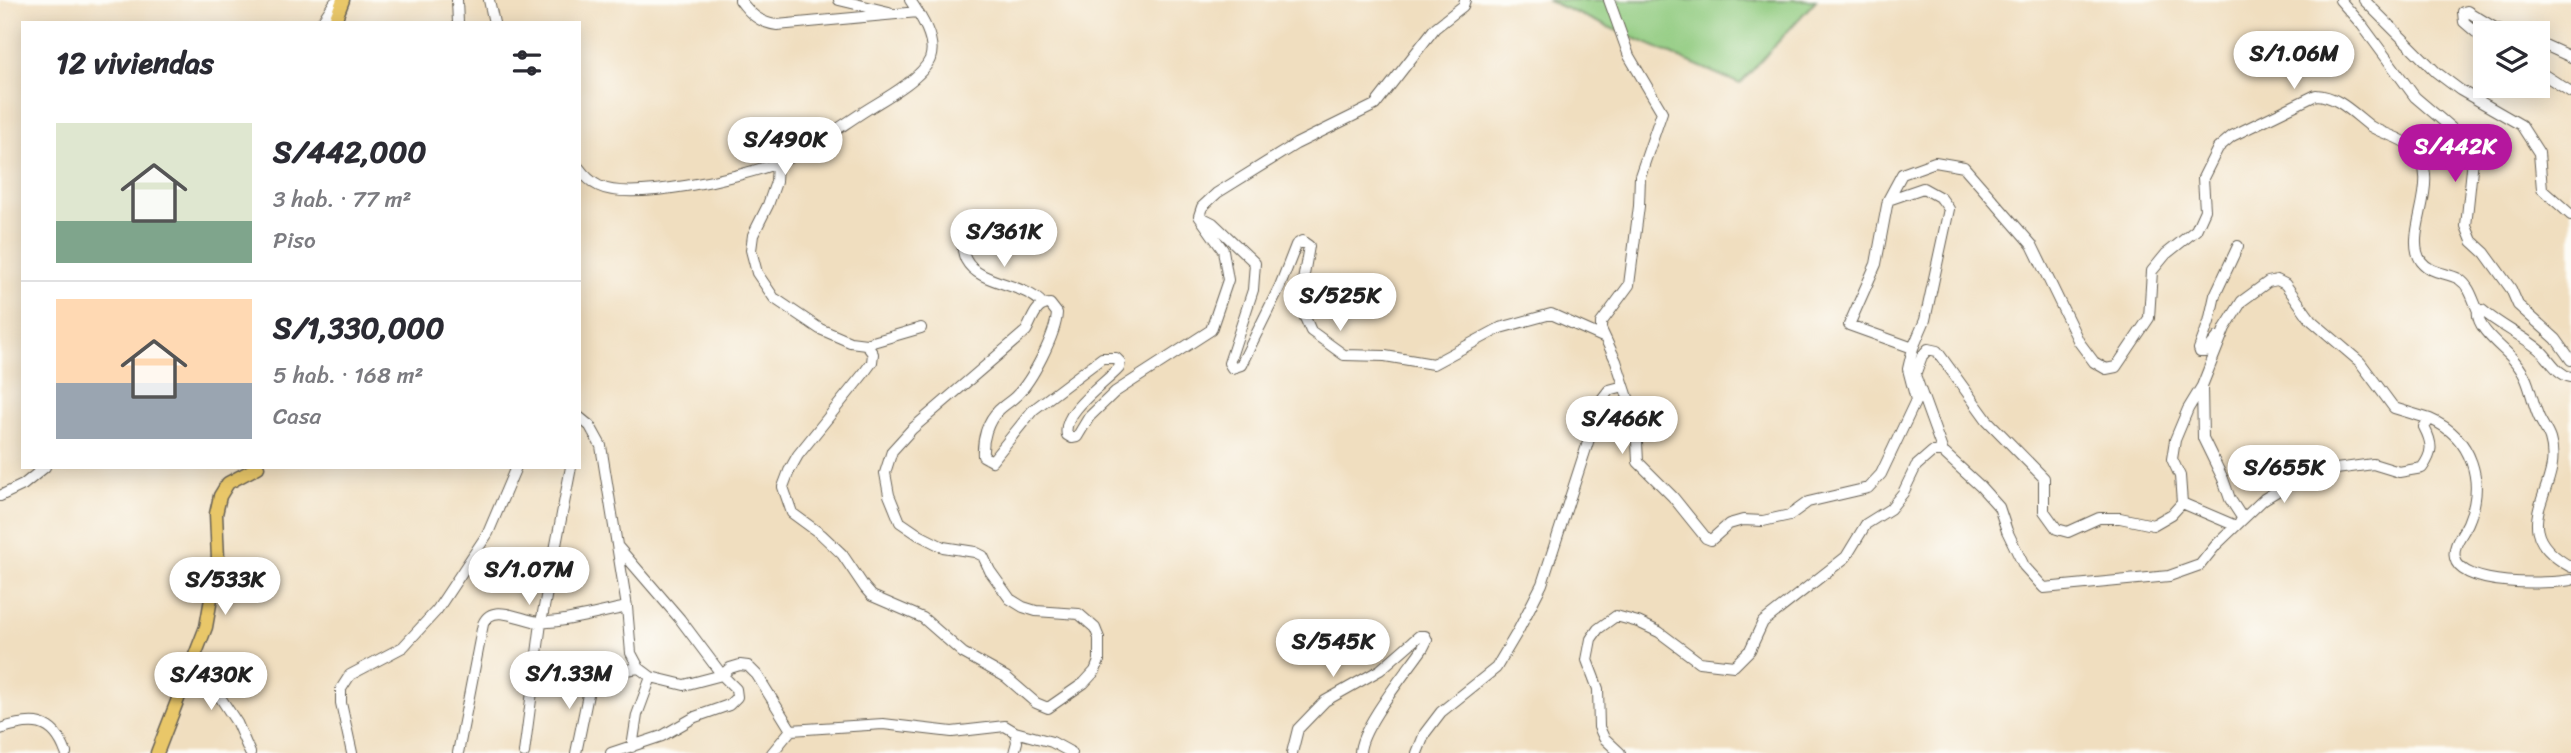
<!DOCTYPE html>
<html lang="es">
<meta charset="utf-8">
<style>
:root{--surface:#fff;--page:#f2f2f3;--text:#2b2b33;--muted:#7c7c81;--line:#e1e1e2;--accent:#b5179e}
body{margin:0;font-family:Sriracha,sans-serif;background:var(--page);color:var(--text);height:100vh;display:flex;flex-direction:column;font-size:26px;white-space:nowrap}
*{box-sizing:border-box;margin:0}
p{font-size:23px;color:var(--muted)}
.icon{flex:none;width:38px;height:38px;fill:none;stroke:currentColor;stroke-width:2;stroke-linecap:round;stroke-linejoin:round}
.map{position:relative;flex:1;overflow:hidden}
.sheet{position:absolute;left:21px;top:21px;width:560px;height:448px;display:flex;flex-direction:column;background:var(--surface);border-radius:0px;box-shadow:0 4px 18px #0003}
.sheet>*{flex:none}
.tools{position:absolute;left:2473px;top:21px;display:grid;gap:14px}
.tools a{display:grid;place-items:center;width:77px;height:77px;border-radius:0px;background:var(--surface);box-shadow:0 4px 18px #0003;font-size:35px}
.price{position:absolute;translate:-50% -60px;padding:0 16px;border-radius:24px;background:#fff;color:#222;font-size:23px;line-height:46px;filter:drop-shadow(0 2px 4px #0008)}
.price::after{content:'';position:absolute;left:50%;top:42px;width:21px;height:16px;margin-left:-10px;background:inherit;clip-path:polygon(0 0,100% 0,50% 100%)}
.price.active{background:var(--accent);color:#fff}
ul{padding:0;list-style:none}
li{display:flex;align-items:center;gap:21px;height:175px;padding:0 35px}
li+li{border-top:2px solid var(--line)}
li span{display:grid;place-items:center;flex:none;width:196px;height:140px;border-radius:0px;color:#555}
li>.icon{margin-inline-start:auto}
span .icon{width:84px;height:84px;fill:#fffc;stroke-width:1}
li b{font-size:30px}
h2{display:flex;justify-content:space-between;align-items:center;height:84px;padding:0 35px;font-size:30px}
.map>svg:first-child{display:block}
</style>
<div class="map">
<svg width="2571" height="753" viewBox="0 0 2571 753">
<rect width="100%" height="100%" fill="#fdfcf7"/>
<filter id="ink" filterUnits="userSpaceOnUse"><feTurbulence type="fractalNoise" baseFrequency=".0143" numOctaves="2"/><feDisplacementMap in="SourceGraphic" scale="14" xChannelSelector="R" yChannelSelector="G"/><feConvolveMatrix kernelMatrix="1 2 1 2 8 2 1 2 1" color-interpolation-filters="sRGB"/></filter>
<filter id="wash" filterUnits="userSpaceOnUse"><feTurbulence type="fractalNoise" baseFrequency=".00686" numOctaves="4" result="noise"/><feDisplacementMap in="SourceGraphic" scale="28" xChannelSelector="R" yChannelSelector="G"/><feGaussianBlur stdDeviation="1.57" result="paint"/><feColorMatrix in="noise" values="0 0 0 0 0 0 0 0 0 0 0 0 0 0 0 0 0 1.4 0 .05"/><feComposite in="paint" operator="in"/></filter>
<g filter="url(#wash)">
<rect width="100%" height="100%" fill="#f0debf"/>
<path fill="#8fca7e" stroke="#56734d" stroke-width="2" d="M1546 0H1816L1740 84Z"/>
</g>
<g filter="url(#ink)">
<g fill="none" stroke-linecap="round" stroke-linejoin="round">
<defs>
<path id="minor" d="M457 0 458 23
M489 0 494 23
M740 0C750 14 760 23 777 25L918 12
M839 0 889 12
M1609 0 1629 56 1662 112 1640 176 1639 206 1629 285 1601 323V329L1616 361 1636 422 1638 462 1673 497 1706 538 1711 540 1729 524 1743 520 1763 521 1790 515 1808 502 1868 488 1881 474 1916 400 1908 369 1913 348 1925 320 1949 209 1941 198 1923 188 1888 200 1876 264 1849 325 1913 348
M2340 0 2362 25 2415 97 2469 143 2473 159 2466 226 2472 241 2485 253 2511 289 2518 305 2556 339 2571 360
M2364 0 2436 72 2460 90 2521 125 2539 153 2542 189 2571 215
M321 23 335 2H341
M2485 40 2464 22 2463 12 2467 11 2495 28 2511 33
M2538 42 2571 57
M2538 71 2571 92
M777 163 776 182 768 205 753 235 751 250 757 273 774 298 820 329 850 342 866 344 873 354 872 362 864 373 798 455 789 471 783 487 792 513 822 535 842 554 865 588 872 596 923 618 963 653 1006 677 1036 703 1048 708 1084 683 1095 671 1099 661V638L1095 628 1079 614 1036 611 1023 607 1010 599 990 571 983 556 975 552 943 547 919 535 900 522 889 495 885 473 892 451 912 429 1026 331C1033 319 1035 304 1050 304L1057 313C1056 334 1032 381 1016 396 1011 401 1004 405 999 410 987 421 982 440 983 456L992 461 1033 410 1102 358H1116L1120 362 1119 368C1106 383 1061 412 1067 435L1072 438 1077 437 1089 417 1115 392 1211 330 1228 280 1223 250 1199 216 1202 207 1217 193 1296 144 1375 105 1435 28 1463 6 1465 0
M579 168C584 175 591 182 599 186 630 202 743 177 777 163 809 151 839 127 868 109 886 98 922 78 930 59 937 40 920 15 910 0
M1888 200 1902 174 1935 162 1964 167 2032 245 2079 342 2094 362 2106 369 2116 367 2149 318 2152 271 2166 254 2196 230 2205 210 2203 178 2218 148 2232 136 2316 95C2338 96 2353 113 2370 126 2384 135 2400 136 2413 148 2445 180 2402 233 2421 261 2431 274 2446 272 2459 279 2470 286 2473 300 2478 311
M1201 217 1213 223 1255 263 1253 290 1229 363 1232 368 1241 365 1280 286 1296 245 1302 241 1309 246 1299 304 1311 331 1344 355 1385 356 1433 364 1500 328 1551 314 1605 338
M961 227C962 237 961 251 966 260 979 285 1023 282 1043 304
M2218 337 2206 352H2200L2199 349 2209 322 2215 295 2238 246
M866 344 921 328
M2571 377C2558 375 2551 361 2542 352 2526 337 2500 326 2482 310L2478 311C2475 327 2501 346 2511 357 2531 379 2528 390 2538 415 2541 423 2547 430 2550 439 2566 490 2499 527 2571 567
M2202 387 2203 438 2223 479 2230 499 2243 519
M579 417 590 426 601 446 627 607 631 653 639 668 651 677 684 685 722 675 730 668 740 665 748 666 757 675 791 730 883 724 952 732 1005 726 1015 732 1017 742 1014 753
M2430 419 2394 408 2360 362 2311 320 2285 284 2277 280 2268 282 2242 301 2225 328 2202 386 2188 409 2175 440 2172 459 2180 476 2182 503 2172 514 2153 525 2120 518H2099L2068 532 2057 529 2044 511V478L1987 420 1937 351 1928 349 1922 356 1915 375 1943 452 1980 486 1999 507 2007 531 2024 566 2044 588 2169 576 2200 565 2216 545 2264 499 2307 473 2373 464 2399 472 2422 468C2433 453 2433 444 2424 427L2430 419C2472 437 2486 482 2468 523 2463 534 2452 545 2455 558 2461 587 2548 584 2571 580
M0 496 23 485 45 467
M2182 503 2236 526
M195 659 237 723 250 753
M532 688 592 675 639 668
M0 729C31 719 53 717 66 753
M1015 732 1052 742 1072 753
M632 747 637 715 651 677
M352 753 341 703V689L350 675 403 647 437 610 488 533 516 467
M458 753 483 624C492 602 521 620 538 622 555 625 607 611 627 607
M524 753 541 623 571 467
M576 753 592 675
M611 753 662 736 695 717 729 705 737 697 736 689 722 675 680 619 618 547
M772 753 791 730
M1292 753 1298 729 1325 701 1380 670 1419 636H1425L1427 640 1423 648C1408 670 1360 728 1360 753
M1417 753 1425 733 1441 712 1496 668 1518 631 1542 584 1602 399 1609 390 1624 386
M1620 753 1604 738 1599 727 1598 689 1587 660 1591 639 1598 629 1616 616 1638 622 1659 632 1699 662 1734 666 1750 650 1763 622 1846 557 1866 524 1890 509 1903 493 1916 466 1932 452H1943"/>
<path id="major" d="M334 23 343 0
M157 753 206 627 218 559 216 514 220 496 228 483 258 467"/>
</defs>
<use href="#minor" stroke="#666055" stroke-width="12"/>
<use href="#major" stroke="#666055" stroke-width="15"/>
<use href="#minor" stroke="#fff" stroke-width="10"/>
<use href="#major" stroke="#e9c769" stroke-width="12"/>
</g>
</g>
</svg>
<div class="tools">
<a><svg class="icon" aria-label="layers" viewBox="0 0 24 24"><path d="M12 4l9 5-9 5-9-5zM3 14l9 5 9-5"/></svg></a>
</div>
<b class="price" style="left:2294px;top:91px">S/1.06M</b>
<b class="price" style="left:785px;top:177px">S/490K</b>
<b class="price active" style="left:2455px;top:184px">S/442K</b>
<b class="price" style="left:1004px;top:269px">S/361K</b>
<b class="price" style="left:1340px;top:333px">S/525K</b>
<b class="price" style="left:1622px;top:456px">S/466K</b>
<b class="price" style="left:2284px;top:505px">S/655K</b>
<b class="price" style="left:529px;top:607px">S/1.07M</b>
<b class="price" style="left:225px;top:617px">S/533K</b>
<b class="price" style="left:1333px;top:679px">S/545K</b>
<b class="price" style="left:569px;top:711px">S/1.33M</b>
<b class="price" style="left:211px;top:712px">S/430K</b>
<section class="sheet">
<h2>12 viviendas<svg class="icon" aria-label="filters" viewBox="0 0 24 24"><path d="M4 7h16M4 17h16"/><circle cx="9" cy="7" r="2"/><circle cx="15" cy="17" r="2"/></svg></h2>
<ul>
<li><span style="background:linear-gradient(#dfe7d0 70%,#7fa58c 0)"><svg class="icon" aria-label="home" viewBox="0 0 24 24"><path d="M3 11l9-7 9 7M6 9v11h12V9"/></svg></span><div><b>S/442,000</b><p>3 hab. · 77 m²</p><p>Piso</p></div></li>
<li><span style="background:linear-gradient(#ffd9b3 60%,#9aa5b1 0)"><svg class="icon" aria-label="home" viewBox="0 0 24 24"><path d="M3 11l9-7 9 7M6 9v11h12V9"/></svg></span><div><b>S/1,330,000</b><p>5 hab. · 168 m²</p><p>Casa</p></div></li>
</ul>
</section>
</div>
